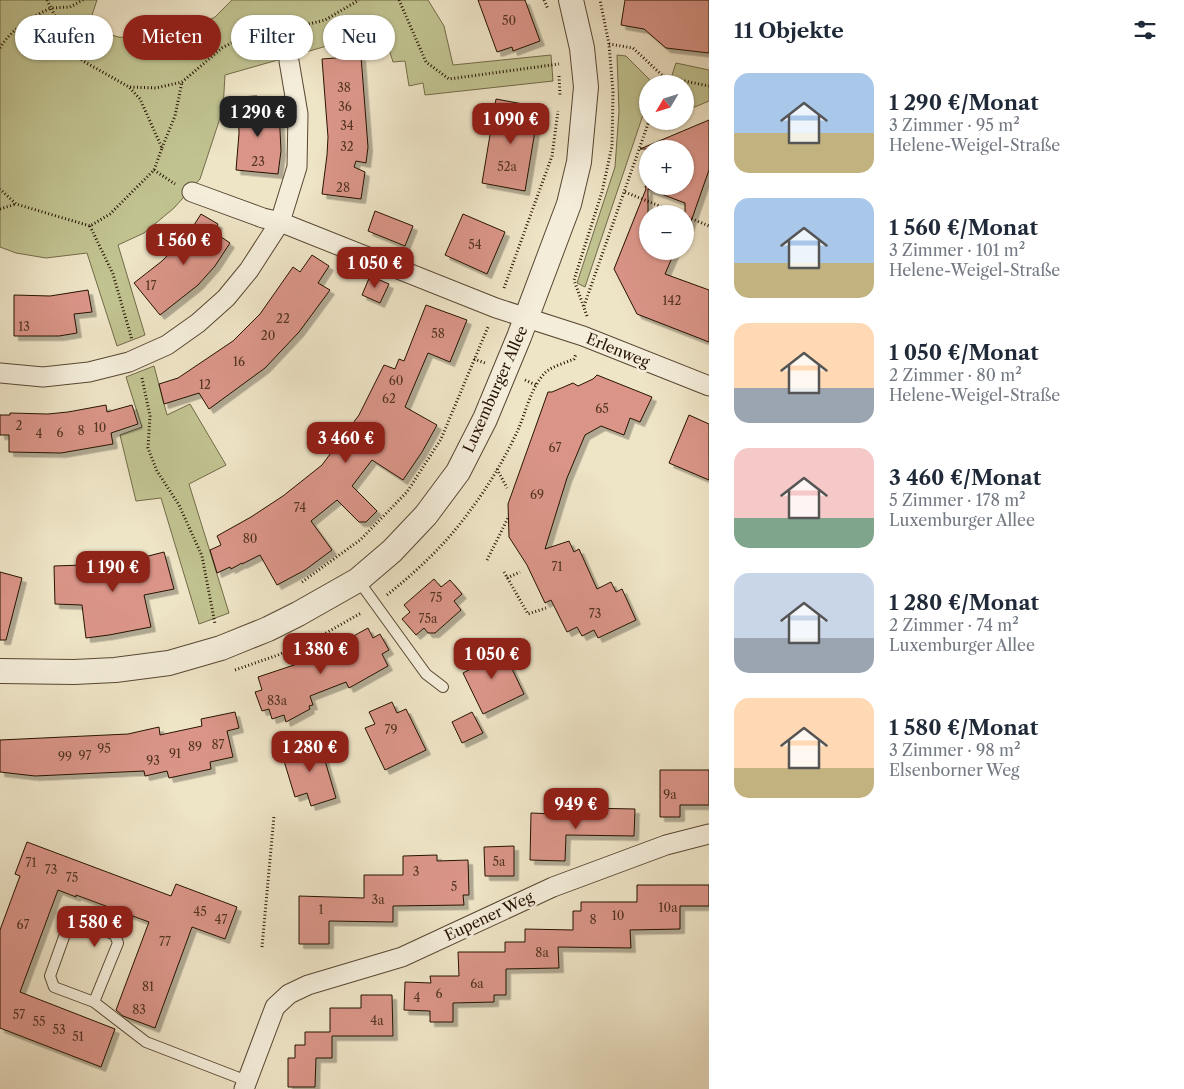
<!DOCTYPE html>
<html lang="de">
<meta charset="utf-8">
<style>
:root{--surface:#fff;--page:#f6f6f7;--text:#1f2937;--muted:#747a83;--accent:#8f2418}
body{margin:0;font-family:"Libre Caslon Text",serif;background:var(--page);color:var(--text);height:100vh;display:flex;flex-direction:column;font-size:19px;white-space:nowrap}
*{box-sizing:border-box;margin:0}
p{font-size:16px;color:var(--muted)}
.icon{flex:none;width:28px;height:28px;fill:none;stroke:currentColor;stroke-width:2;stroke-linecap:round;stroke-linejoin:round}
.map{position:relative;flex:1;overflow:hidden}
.drawer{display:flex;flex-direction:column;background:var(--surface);width:475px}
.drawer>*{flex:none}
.guide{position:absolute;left:15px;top:15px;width:475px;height:45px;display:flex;gap:10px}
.needle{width:32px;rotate:232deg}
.fabs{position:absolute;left:639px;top:75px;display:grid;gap:10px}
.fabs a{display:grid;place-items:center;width:55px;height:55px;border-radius:50%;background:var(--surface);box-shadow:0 1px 4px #0004;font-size:25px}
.price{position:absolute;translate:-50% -42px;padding:0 11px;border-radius:10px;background:var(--accent);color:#fff;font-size:16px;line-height:32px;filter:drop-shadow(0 1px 2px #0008)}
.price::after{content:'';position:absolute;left:50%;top:30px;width:15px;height:11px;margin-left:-8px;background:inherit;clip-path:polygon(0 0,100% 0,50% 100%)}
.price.current{background:#222;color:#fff}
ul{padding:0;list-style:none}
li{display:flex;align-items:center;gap:15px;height:125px;padding:0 25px}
li span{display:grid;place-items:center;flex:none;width:140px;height:100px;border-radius:15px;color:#555}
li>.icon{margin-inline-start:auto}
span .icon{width:60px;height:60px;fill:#fffc;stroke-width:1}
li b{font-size:21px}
h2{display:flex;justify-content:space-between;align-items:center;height:60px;padding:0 25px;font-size:21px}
.pill{padding:0 18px;border-radius:22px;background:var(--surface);box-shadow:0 1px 4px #0004;font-size:18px;line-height:45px}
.pill.current{background:var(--accent);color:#fff}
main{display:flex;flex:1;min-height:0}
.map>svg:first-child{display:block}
</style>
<main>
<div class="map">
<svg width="709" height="1089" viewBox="0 0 709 1089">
<defs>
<filter id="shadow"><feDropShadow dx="4.5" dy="4.5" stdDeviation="0" flood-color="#0004"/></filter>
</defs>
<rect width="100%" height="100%" fill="#eee4c6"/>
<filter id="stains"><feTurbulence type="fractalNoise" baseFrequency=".004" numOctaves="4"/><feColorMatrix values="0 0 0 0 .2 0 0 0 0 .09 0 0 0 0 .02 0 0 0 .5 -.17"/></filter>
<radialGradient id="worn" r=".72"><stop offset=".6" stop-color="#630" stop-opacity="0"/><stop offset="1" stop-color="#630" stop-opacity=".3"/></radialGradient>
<path fill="#c0c290" stroke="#736a48" d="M0 0H97L88 27 118 37 150 39 184 33 215 17 232 0H428L444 26 453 65 551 55 553 81 425 95 423 83 409 86 405 61 393 62 383 30 225 75 223 109 200 179 174 208 144 233 118 245 145 335 117 346 87 253 46 258 16 253 0 247Z
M617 55 626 56 651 81 650 84H648L647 103 585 287 577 283 615 167 619 111Z
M676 63 709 70V101L685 111V84H669Z
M154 366 167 415 190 404 226 465 189 484 229 613 199 624 161 498 136 501 120 435 142 427 126 377Z"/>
<path fill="#da9588" stroke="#261300" filter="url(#shadow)" d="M478 0H525L540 41 513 51 512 47 497 52Z
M625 0H709V53L666 48 644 29 621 25Z
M361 56 368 147 366 163 356 161 354 167 365 172 361 199 322 194 327 155 328 137 322 59Z
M257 96V111L279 110 281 151 278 174 236 170 239 133 238 97Z
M496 99 539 107 525 191 482 183Z
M709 120V170L688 230H685V203L648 189V251H675L665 274 709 290V342L637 314 614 269 646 189 645 186H685V149H640Z
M375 211 413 226 405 246 368 231Z
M201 214 218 224 214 232 230 243 215 266 198 285 160 315 134 283 162 261 187 236Z
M463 214 505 232 487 274 445 255Z
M312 255 329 266 318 283 330 290 299 332 265 368 209 409 199 393 164 404 159 384 178 378 233 341 260 314 293 267 300 272Z
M370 276 389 284 380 303 362 295Z
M88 290 92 312 74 314 77 333 59 336H14V295L50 296Z
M426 305 467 320 450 362 428 353 405 407 437 425 422 452 403 480 372 460 352 486 377 511 366 522H359L337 500 311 521 332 550 305 570 277 585 260 555 242 564V563L231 569 230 567 217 573 210 550 221 545 217 536 251 517 283 496 322 465 359 415 384 365 395 369 399 359 404 361Z
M597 375 652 397 640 422 630 418 624 435 601 426 585 435 567 478 545 549 569 541 574 552 579 549 597 589 611 582 616 592 622 589 636 620 598 638 594 630 582 636 577 627 567 632 551 600 545 603 527 565 509 537 508 504 548 392H552L573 383 578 386 593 379Z
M106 405 107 412 132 405 138 424 111 433 113 444 61 453 9 452V435H0V415H10V413L48 414 68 412Z
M689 415 709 424V480L669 463Z
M164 552 174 589 144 595 151 627 109 635 86 638 82 605 55 604 54 566 110 564 129 561Z
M0 572 22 578 6 640H0Z
M434 579 441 587 450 580 462 594 454 601 461 610 435 633H428L424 628 416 635 402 619 410 612 404 605Z
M368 628 373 638 380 634 389 650 382 654 388 666 349 688 346 682 310 696 313 705 309 706 310 709 286 722 284 715 272 719 269 709 262 711 255 692 262 690 258 677 330 653 328 650Z
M486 646 492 658 504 652 524 694 483 714 463 673 474 667 468 655Z
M392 702 397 713 406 709 426 750 385 770 365 728 375 724 369 712Z
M235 712 239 728 227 731 233 757 210 762 211 769 169 778 167 771 145 776 144 771 35 776 0 772V740L128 734 159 727 160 735 202 726 201 719Z
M472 712 483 733 462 743 452 722Z
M318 737 336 798 311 806 307 793 295 797 284 761 296 758 293 748Z
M660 770H709V805H680V817H660Z
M582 808 635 809 634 836 566 835 565 861 530 860 531 813 582 815Z
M27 842 171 896 176 884 237 907 225 939 192 927 155 1028 123 1016 116 1010 149 922 76 895V897L58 890 20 992 115 1029 101 1067 0 1028V930L20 876 15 874Z
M514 846V876H485L484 847Z
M437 855V861L468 860 469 895H463L464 905 393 906V922L329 921V944H299V896L364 898V875H403V856Z
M637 885H709V906H680V929L630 930 631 948 558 947 559 968 506 969V995H494V1002L453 1003V1022H430V1011L404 1010 405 982 431 983 430 976H459L458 952H505V942H525V929L573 930V911H581V902H637Z
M361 995H392L393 1036H332V1058H316L315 1087H288V1058H295V1045H305V1032H330V1008H361Z"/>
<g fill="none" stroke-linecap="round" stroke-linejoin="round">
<defs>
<path id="service" d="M358 580 426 674 443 687
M94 1002 118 943 115 935 81 921 69 923 50 976 54 987 94 1002 146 1042 247 1081"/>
<path id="minor" d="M192 192 263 218 280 222 496 308 583 336 709 386
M0 373 43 377 89 372 129 362 167 345 198 323 226 298 249 270 280 222 297 167 298 114 289 61
M244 1089 275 1007 289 994 308 985 402 957 553 887 666 845 709 834"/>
<path id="tertiary" d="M0 671 74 672 115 670 169 663 221 648 268 629 298 614 358 580 392 551 426 515 458 472 485 419 519 337 569 204 579 162 586 87 582 48 571 0"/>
</defs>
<use href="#service" stroke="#584732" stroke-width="12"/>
<use href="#minor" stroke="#584732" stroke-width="21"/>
<use href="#tertiary" stroke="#584732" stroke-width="26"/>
<path stroke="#261300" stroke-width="3" stroke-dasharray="1 2.5" stroke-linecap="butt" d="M47 0 51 8 70 7 83 0
M399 0 426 62 449 79 559 64
M544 0 548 9
M285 30 287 41
M609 44 633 48 664 77 709 86
M0 48C10 30 33 16 51 8L70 46 83 61 129 87 140 99 162 148 154 170 110 214 90 226 16 204 0 189
M559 76 560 95
M662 84 664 77
M130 87 156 88 182 82 222 48 240 38 285 30 325 20 359 0
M162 148 175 116 182 82
M154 170 175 184
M625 192 679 214
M0 209 16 204
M685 216 709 226
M90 226 113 274 132 340
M504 288 552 156 558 111
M584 306 649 121
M587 316 574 280 602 192 612 146 613 92 609 44 600 0
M474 359 485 363
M142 378 150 416 148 448 157 471 179 505 202 556 215 624
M525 380 536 385
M497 469 507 488
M487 560 508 518
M504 572 528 614 546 608
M507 578 520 572
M302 582 360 540 407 492 441 439 488 327
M387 595C418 570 446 544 469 512 488 487 505 458 518 430 526 412 531 386 546 372 553 366 565 363 574 359L576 354
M235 670 278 655 319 637 361 613
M262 947 274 816"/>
<use href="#service" stroke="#f4edda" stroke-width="10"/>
<use href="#minor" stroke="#f4edda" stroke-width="19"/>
<use href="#tertiary" stroke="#f4edda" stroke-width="24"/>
</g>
<g text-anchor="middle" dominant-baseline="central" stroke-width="5" stroke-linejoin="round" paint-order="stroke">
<g font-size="12" fill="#533422">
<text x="509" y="20">50</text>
<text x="344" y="87">38</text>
<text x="345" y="106">36</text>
<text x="347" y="125">34</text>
<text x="347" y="146">32</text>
<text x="258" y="161">23</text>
<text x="507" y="166">52a</text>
<text x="343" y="187">28</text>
<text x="475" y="244">54</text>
<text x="151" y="285">17</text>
<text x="672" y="300">142</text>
<text x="283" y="318">22</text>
<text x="24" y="326">13</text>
<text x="438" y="333">58</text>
<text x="268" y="335">20</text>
<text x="239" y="361">16</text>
<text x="396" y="380">60</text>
<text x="205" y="384">12</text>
<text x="389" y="398">62</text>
<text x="602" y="408">65</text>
<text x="19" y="425">2</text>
<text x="100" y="427">10</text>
<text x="81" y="430">8</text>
<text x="60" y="432">6</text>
<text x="39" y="433">4</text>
<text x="555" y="447">67</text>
<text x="537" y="494">69</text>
<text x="300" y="507">74</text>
<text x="250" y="538">80</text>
<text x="557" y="566">71</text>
<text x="436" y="597">75</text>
<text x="595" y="613">73</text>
<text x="428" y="618">75a</text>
<text x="277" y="700">83a</text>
<text x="391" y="729">79</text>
<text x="218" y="744">87</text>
<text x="195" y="746">89</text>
<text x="104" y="748">95</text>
<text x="175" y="753">91</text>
<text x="85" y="755">97</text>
<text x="65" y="756">99</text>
<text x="153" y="760">93</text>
<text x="670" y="794">9a</text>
<text x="499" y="861">5a</text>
<text x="31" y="862">71</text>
<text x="51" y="869">73</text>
<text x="416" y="871">3</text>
<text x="72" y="877">75</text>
<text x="454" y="886">5</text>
<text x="378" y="899">3a</text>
<text x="668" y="907">10a</text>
<text x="321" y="909">1</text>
<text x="200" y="911">45</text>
<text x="618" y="915">10</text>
<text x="221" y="919">47</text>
<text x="593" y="919">8</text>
<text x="23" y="924">67</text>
<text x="165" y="941">77</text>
<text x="542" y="952">8a</text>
<text x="477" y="983">6a</text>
<text x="148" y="986">81</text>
<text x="439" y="993">6</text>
<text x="417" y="997">4</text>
<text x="139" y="1009">83</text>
<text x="19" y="1014">57</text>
<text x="377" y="1020">4a</text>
<text x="39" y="1021">55</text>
<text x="59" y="1029">53</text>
<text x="78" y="1036">51</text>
</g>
<g font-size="15" fill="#261300" stroke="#f4edda">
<text transform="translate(618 350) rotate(22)">Erlenweg</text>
<text transform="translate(495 389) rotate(-66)">Luxemburger Allee</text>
<text transform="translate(489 916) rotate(-25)">Eupener Weg</text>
</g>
</g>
<rect width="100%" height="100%" filter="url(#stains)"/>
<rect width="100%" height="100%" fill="url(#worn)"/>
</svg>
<div class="fabs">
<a><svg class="needle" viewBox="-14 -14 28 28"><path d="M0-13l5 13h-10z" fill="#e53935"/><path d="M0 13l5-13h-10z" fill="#747a83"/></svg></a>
<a>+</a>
<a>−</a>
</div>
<b class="price current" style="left:258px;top:138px">1 290 €</b>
<b class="price" style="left:511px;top:145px">1 090 €</b>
<b class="price" style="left:184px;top:266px">1 560 €</b>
<b class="price" style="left:375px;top:289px">1 050 €</b>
<b class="price" style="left:346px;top:464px">3 460 €</b>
<b class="price" style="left:113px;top:593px">1 190 €</b>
<b class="price" style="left:321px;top:675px">1 380 €</b>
<b class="price" style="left:492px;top:680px">1 050 €</b>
<b class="price" style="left:310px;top:773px">1 280 €</b>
<b class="price" style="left:576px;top:830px">949 €</b>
<b class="price" style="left:95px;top:948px">1 580 €</b>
<div class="guide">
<a class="pill">Kaufen</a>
<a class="pill current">Mieten</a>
<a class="pill">Filter</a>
<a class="pill">Neu</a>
</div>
</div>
<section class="drawer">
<h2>11 Objekte<svg class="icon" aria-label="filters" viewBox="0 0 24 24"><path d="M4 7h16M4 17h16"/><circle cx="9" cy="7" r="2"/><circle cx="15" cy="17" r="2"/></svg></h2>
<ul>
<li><span style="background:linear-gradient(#a9c7e8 60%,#c2b280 0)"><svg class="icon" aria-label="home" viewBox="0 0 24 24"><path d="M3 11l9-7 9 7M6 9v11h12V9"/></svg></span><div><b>1 290 €/Monat</b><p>3 Zimmer · 95 m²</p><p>Helene-Weigel-Straße</p></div></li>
<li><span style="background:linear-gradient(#a9c7e8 65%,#c2b280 0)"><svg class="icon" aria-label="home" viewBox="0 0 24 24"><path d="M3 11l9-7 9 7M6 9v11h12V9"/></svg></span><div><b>1 560 €/Monat</b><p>3 Zimmer · 101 m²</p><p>Helene-Weigel-Straße</p></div></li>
<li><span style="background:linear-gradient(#ffd9b3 65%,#9aa5b1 0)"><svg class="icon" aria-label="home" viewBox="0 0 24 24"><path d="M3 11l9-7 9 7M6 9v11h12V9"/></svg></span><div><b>1 050 €/Monat</b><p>2 Zimmer · 80 m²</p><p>Helene-Weigel-Straße</p></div></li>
<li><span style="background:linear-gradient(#f6c9c9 70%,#7fa58c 0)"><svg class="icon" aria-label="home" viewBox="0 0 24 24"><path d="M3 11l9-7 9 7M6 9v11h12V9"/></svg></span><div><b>3 460 €/Monat</b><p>5 Zimmer · 178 m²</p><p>Luxemburger Allee</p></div></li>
<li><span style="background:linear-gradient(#c9d6e8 65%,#9aa5b1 0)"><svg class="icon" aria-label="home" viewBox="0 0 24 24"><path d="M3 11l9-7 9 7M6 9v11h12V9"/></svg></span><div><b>1 280 €/Monat</b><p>2 Zimmer · 74 m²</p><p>Luxemburger Allee</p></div></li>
<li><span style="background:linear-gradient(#ffd9b3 70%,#c2b280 0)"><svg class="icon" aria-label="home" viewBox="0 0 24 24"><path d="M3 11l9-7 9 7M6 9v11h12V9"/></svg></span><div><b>1 580 €/Monat</b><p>3 Zimmer · 98 m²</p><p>Elsenborner Weg</p></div></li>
</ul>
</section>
</main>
